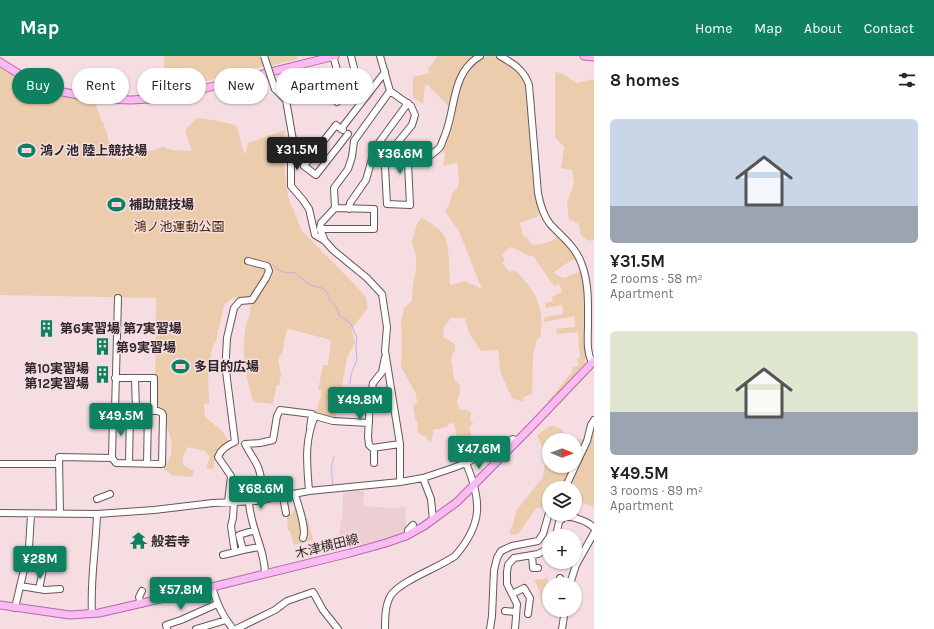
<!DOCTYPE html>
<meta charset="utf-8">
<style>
:root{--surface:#fff;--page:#f6f6f6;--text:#202124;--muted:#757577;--accent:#0e8260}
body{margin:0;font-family:Karla,"Noto Sans JP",sans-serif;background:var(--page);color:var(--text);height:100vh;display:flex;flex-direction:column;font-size:15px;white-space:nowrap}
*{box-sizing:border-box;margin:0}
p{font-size:13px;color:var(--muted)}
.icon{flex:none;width:22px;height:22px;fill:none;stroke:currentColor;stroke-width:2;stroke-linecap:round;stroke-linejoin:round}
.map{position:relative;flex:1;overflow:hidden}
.details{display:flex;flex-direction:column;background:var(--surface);width:340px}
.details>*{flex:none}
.top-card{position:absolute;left:12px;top:12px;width:380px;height:36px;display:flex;gap:8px}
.needle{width:26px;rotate:91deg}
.fabs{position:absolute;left:542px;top:377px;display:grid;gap:8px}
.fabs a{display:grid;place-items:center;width:40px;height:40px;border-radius:50%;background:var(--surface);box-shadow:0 1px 3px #0004;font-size:20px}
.price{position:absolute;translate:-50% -34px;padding:0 9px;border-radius:4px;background:var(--accent);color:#fff;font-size:13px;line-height:26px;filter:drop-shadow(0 1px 2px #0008)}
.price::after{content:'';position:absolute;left:50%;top:24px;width:12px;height:9px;margin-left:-6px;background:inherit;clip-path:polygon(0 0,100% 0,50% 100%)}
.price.active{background:#222;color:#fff}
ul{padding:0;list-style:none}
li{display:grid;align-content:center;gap:8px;height:212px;padding:0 16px}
li span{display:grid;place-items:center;height:124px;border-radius:6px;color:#555}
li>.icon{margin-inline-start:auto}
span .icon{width:72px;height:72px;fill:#fffc;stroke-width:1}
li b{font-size:17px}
h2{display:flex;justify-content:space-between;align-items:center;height:48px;padding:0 16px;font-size:17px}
.pill{padding:0 14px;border-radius:18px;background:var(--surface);box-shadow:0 1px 3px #0004;font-size:14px;line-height:36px}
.pill.active{background:var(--accent);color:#fff}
header{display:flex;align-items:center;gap:24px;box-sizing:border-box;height:56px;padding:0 20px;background:var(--accent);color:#fff}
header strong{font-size:19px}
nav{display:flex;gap:22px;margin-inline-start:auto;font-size:14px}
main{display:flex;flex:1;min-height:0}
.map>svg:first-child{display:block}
</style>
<header>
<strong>Map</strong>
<nav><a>Home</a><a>Map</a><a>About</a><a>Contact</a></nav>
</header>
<main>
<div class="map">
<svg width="594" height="573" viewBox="0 0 594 573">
<rect width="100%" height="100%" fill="#f5dde2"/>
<path fill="#ecced3" d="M360 433V435H364L363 450 392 452 405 451 406 475 392 481 387 480 385 484 337 493 343 453V435Z"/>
<path fill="#ebccac" d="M0 0 17 22 70 42 95 47 102 66H103L114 100 119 104 163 91 172 94 192 95 185 74 197 62 213 64 236 69 245 99 248 87 285 74 283 98 288 141 302 175 354 228 365 240 368 251 352 273 355 287 347 302 336 362 315 357 321 341V334H318L323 309H328L331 284 293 274 287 273 282 298 278 302 281 319 279 329 276 330 273 348 253 346C246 318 238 285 250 258 251 254 250 249 251 246 254 238 259 231 263 224L248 243 234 241 224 249 216 285 212 292 208 315 209 347 204 348 205 361 222 375 229 385C219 393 215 400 213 413L206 412 210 401 205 395 188 391 183 400V409L194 415 192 421 172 419 164 413 171 399 172 387 164 359 155 351 156 242 0 239Z
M164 0H262L265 10 183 31 162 35V31L164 29Z
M266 0H296L298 3 269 10Z
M438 0H477L459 19 453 34 450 49 448 50 428 29H425L423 48 413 42V21L429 17 428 13Z
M494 0 515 11 525 25 535 138 539 160 520 167 523 180 527 181 532 189C543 188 552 187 559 178L567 187 577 203 570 205 554 216 557 219 563 222 582 215 586 240 585 306 583 311 549 347 548 345 573 315 572 312 579 309 577 303 580 302 578 276 557 278 556 273 575 271 574 260 544 266 545 261 563 258 562 249 546 252 545 247 553 245 552 241 562 236 559 228 554 230 534 201 525 198 516 193 510 191 502 199 505 204 502 207 509 216 515 214C535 234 546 253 540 282L537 283 533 300 532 338 524 341 523 346 512 342 501 318 498 294 481 295 469 277 465 262H451L444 271 443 281 455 288V295L451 302 454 323 460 330V336L457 346 460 354H468L471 357 470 365H472L473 367 469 371 471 378V390L469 391 466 382 465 387V391L462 390V388L461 387 458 388 459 391 451 395 448 394V392L450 388 458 386 454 367 448 368 447 371 433 374V378L431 387 426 382V380H422L418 376 417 370 418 368 415 362 413 351 417 346 416 338 401 311 402 285 401 268 404 252 412 245 413 229 416 213V200L412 186 417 168 421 162C428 165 440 173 444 179 450 189 449 217 450 229L465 225 482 233C474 215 468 196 460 178 456 169 449 163 445 154L449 149 452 137C460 132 460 126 458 117 458 113 459 111 457 107L443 110 445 99 443 94 454 59 460 25 477 3 484 1Z
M555 16 561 17 577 27 594 23V185L587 184 581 180 579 168 569 163 567 146 574 128 572 114 561 112 564 91 555 81Z
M594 369V451L575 444V432H567L590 387Z
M550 370C564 371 562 377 572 382 576 383 582 383 586 384L575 405V384H549V410H572L561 432H549V449L548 451 536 452 518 478 512 479 509 477 514 465 516 455 543 421 546 400 537 379Z
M295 449 308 464 313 484 294 489 290 475H288L287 461 293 457Z
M548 521 545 543 542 547 538 531 534 524 544 523Z"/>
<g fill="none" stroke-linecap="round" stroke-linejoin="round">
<path stroke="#c1afea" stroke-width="1" d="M273 209C279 216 285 218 294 216L310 229 322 232 328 237V242L337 252 339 259 351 268 357 282 356 292 357 304 351 318 350 328
M333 430C332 419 330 410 334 401"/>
<defs>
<path id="minor" d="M333 0 342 31 354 23 356 20 351 0
M380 0 390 35 354 85 352 101 348 113 334 132 335 152 321 167 320 173 325 185 333 194 367 222 382 238 387 271 385 295 400 388V426
M500 0C514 8 524 14 529 29L538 137C540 148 543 159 550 168 563 182 576 191 582 209 589 228 588 248 588 268 588 282 586 294 592 307
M275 33 286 44 293 84 291 95V130L303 144 309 153 315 179 325 185
M390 35 411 50 415 59 412 69 389 97 385 111 387 148 410 149 408 107C413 106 419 107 423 104 427 102 438 94 440 91 442 88 443 83 445 79 456 52 451 17 480 0
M337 46 364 28 371 34
M341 73 336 69 304 110 316 119 348 78
M343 74 341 73 385 16
M349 153 350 147 366 124 375 92 408 47
M320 173H374V153L335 152
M385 301 382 316 373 327 370 345 368 381 369 389 372 392 400 388
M115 322H154V355
M135 322 136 355
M363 351 394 352
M115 355H158L162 357 163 359 162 408 116 407 112 402 113 359 115 355 118 242
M129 407 130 355
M374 407V392
M0 408H59
M147 408 148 355
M423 422 431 443 433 464
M565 432 587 385 591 369 594 364
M309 435C307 408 304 385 315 360L333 365 369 367
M295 438C298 449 307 473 303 482
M283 441 286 457
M97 443 110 438
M264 444C263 433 262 421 258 411 255 404 249 396 245 388L260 387 273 384 277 360 280 354 312 358 310 372
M228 446 231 420 218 401C221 393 227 389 235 386L226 315V300L227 282 234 252 240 245 252 244 266 222 269 215 267 210 248 205
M234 446 233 462 231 470 234 491
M249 446C250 471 265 493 265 518
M0 457 97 458 154 454 213 447 256 445 309 435 400 426 423 422 453 412 466 407 513 383 517 385
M60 458 59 401 112 402
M255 474 239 479 243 494 259 491
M408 479V474L413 469
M556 480 559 466 564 461C572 460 588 465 594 472
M223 499 243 494
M532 499 533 512H538
M559 528 560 522
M570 528 576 509 594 477
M20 530 45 534 60 533
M212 531C217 547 222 560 233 573
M39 533 43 514
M512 538 524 532 530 542 528 558
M160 543 158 531 162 530
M141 548 139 541 142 535
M15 552 29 492 31 458
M505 555 516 556
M92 558C90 524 96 492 97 458
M167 573 166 569 181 564 217 548
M196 573 226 564
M236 573 275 554 287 545 313 536 323 554 338 573
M385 573C385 562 385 549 391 539 402 524 438 512 455 500 483 468 482 445 466 407
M490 573 492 560 494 514 497 502 501 495 512 490 538 485 543 478 549 457
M515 573 517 548 507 528V516L508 509 514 502 538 498 549 492
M562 573 565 554"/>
<path id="major" d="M584 0 594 1
M0 6 19 18 63 36 98 43 131 44 166 42 335 0
M0 549 70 559 99 557 212 531 350 497 386 487 406 480 424 470 457 446 531 371 594 305"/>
</defs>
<use href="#minor" stroke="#685559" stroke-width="8"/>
<use href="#major" stroke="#b06aa6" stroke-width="9"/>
<use href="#minor" stroke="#fff" stroke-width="6"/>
<use href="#major" stroke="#fabbf3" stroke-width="7"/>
<defs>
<path id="minor-bridge" d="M264 0 275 33"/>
</defs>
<use href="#minor-bridge" stroke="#685559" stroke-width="8" stroke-linecap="butt"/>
<use href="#minor-bridge" stroke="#fff" stroke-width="6"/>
</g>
<defs>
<symbol id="stadium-bare" viewBox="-9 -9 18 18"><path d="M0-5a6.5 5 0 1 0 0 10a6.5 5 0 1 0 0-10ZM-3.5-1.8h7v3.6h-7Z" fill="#0e8260" stroke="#f5dde2" stroke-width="2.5" paint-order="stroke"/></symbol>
<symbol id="building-bare" viewBox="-9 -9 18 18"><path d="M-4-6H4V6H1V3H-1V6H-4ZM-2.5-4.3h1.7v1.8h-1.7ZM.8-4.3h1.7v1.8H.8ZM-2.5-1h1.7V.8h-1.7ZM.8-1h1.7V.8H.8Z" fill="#0e8260" stroke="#f5dde2" stroke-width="2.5" paint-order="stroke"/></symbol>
<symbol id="temple-bare" viewBox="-9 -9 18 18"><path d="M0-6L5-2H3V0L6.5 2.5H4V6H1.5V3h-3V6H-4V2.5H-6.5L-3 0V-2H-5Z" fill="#0e8260" stroke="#f5dde2" stroke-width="2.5" paint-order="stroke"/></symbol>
</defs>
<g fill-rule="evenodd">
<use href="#stadium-bare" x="14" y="82" width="25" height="25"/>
<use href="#stadium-bare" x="104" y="136" width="25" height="25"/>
<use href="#building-bare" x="34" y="260" width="25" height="25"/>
<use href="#building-bare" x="90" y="278" width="25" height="25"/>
<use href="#stadium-bare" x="168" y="298" width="25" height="25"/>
<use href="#building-bare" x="90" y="306" width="25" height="25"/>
<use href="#temple-bare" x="126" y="472" width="25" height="25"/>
</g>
<g text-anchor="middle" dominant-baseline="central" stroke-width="3" stroke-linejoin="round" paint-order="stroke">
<g font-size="13" font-weight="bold" fill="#2e2627" stroke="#f5dde2" text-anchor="start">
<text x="40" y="94">鴻ノ池 陸上競技場</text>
<text x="129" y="148">補助競技場</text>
<text x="60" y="272">第6実習場 第7実習場</text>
<text x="116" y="291">第9実習場</text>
<text x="194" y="310">多目的広場</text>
<text x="89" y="312" text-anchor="end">第10実習場<tspan x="89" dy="15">第12実習場</tspan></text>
<text x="151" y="485">般若寺</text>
</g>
<g font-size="13" fill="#452700" stroke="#f5dde2">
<text x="179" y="170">鴻ノ池運動公園</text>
</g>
<g font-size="13" fill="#2e2627" stroke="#f5dde2">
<text transform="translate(327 490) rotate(-14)">木津横田線</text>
</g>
</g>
</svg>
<div class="fabs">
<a><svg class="needle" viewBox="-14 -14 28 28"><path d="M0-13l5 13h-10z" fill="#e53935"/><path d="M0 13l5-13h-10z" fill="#757577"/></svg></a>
<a><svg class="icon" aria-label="layers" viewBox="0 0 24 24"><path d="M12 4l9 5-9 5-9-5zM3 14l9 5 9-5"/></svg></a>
<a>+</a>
<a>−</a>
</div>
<b class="price active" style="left:297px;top:115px">¥31.5M</b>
<b class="price" style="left:400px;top:119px">¥36.6M</b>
<b class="price" style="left:360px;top:365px">¥49.8M</b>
<b class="price" style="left:121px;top:381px">¥49.5M</b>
<b class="price" style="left:479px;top:414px">¥47.6M</b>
<b class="price" style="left:261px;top:454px">¥68.6M</b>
<b class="price" style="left:40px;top:524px">¥28M</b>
<b class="price" style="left:181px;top:555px">¥57.8M</b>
<div class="top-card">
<a class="pill active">Buy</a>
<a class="pill">Rent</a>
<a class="pill">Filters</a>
<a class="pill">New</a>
<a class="pill">Apartment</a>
</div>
</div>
<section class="details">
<h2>8 homes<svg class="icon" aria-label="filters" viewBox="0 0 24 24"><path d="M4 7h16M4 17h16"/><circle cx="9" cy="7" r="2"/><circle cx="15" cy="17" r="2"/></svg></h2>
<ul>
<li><span style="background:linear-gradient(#c9d6e8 70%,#9aa5b1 0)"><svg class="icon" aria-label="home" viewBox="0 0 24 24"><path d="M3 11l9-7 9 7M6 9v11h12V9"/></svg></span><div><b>¥31.5M</b><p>2 rooms · 58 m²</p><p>Apartment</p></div></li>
<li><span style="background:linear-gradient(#dfe7d0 65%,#9aa5b1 0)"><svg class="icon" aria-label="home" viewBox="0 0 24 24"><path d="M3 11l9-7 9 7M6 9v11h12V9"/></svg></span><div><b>¥49.5M</b><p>3 rooms · 89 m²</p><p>Apartment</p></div></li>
</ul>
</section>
</main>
